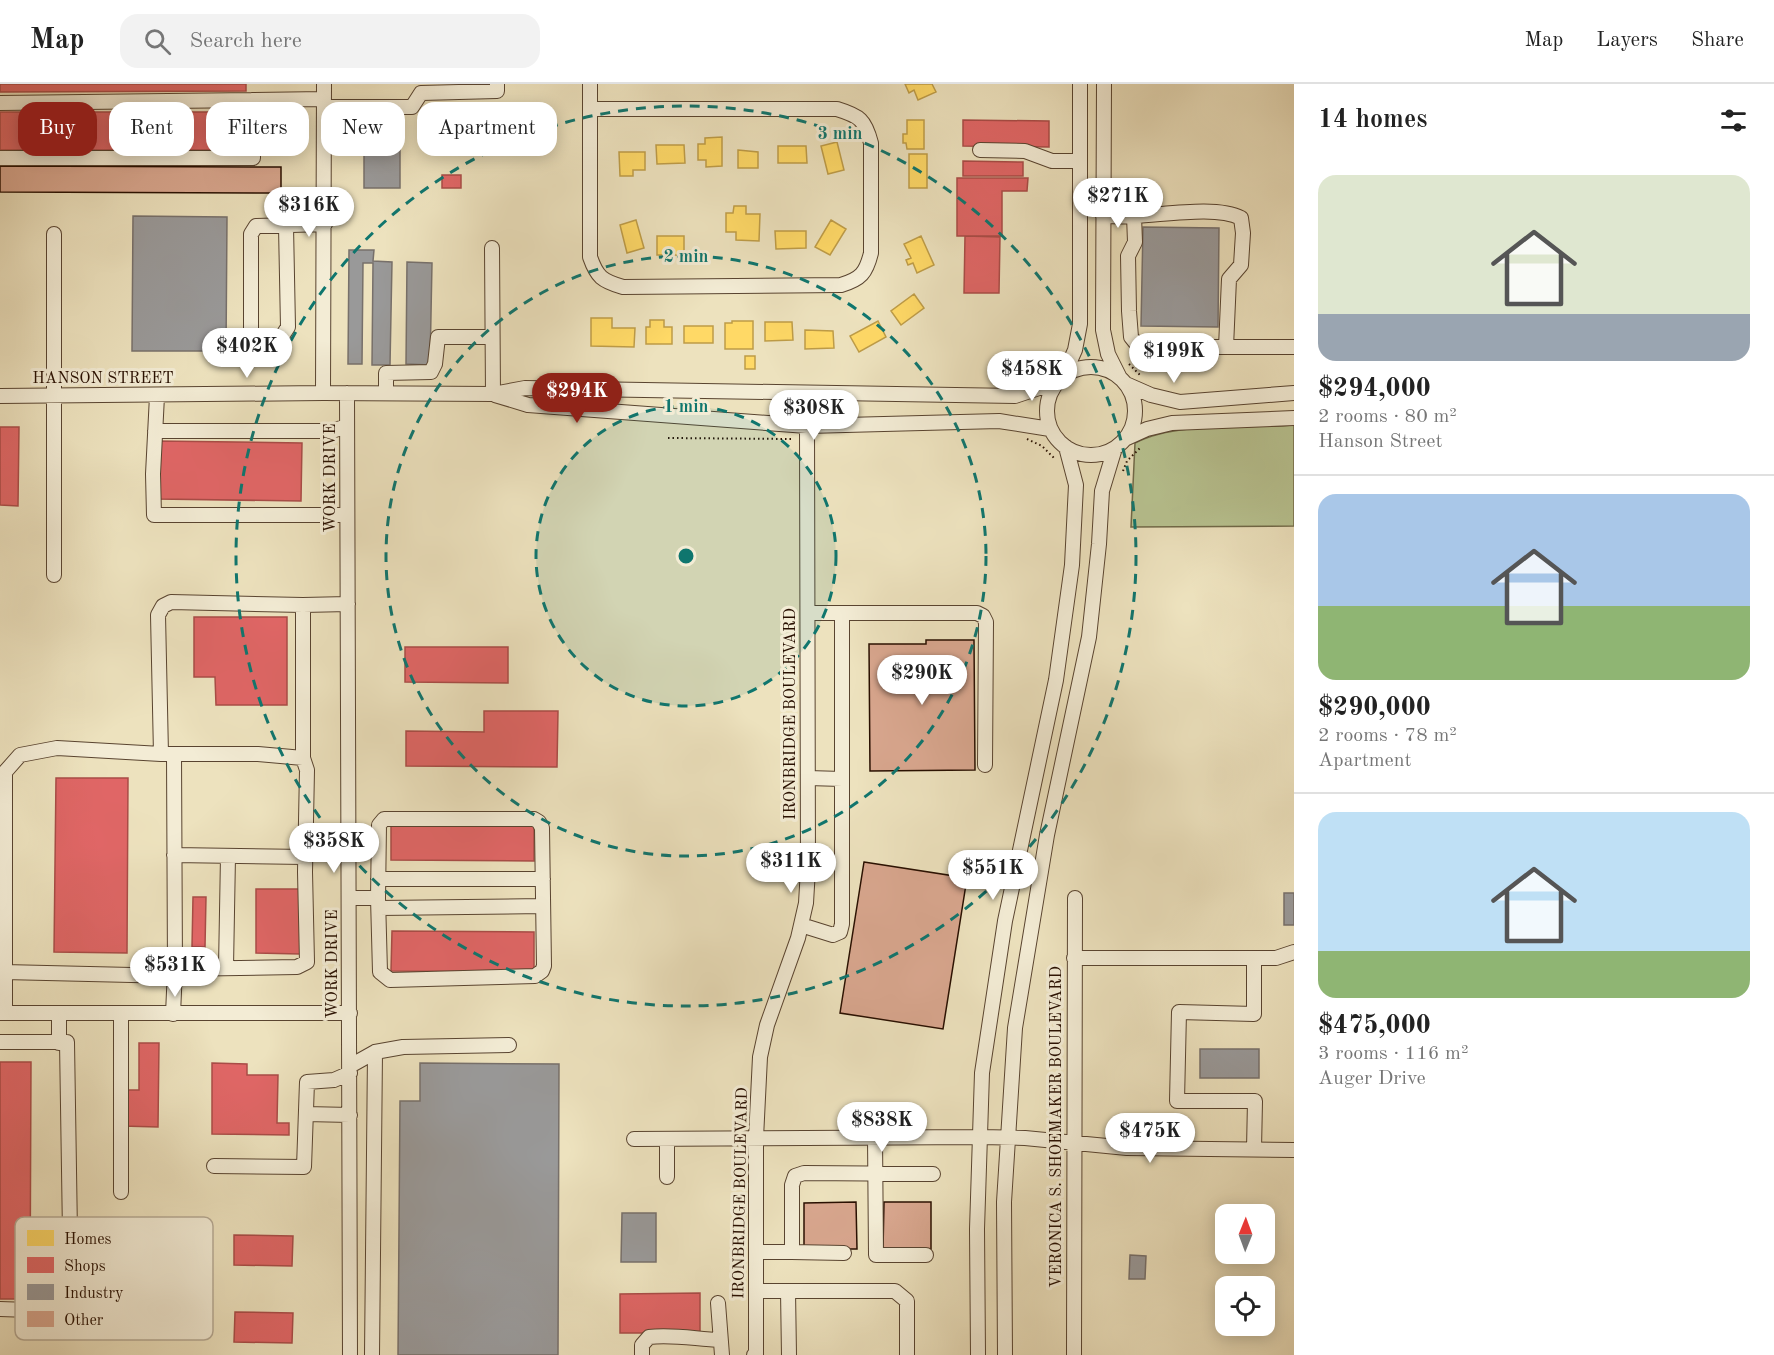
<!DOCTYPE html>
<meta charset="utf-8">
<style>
:root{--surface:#fff;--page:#f2f2f2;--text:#222;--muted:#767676;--line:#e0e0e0;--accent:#8f2418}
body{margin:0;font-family:"Old Standard TT",serif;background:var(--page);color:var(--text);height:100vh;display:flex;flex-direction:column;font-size:22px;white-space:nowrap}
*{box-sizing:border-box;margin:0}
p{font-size:20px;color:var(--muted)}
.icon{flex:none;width:33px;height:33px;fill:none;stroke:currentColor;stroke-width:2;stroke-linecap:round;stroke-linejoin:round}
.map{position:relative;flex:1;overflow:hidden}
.details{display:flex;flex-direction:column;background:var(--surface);width:480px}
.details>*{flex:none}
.guide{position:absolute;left:18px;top:18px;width:570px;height:54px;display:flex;gap:12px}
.needle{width:39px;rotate:1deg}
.tools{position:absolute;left:1215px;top:1120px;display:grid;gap:12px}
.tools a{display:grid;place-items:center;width:60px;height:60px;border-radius:12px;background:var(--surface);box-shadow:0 3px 15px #0003;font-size:30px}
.price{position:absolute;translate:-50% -51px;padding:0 14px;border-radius:21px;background:#fff;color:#222;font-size:20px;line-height:39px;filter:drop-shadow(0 2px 3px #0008)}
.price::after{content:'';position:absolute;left:50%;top:36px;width:18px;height:14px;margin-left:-9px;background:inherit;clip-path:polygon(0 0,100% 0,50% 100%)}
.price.on{background:var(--accent);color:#fff}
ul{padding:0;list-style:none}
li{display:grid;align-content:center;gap:12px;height:318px;padding:0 24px}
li+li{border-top:2px solid var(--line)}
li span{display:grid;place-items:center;height:186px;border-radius:18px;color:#555}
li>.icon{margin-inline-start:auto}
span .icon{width:108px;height:108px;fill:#fffc;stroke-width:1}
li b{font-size:26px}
h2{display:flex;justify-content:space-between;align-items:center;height:72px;padding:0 24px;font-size:26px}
.pill{padding:0 21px;border-radius:18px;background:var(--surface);box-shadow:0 3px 15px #0003;font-size:21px;line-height:54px}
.pill.on{background:var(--accent);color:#fff}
header{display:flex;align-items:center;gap:36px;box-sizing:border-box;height:84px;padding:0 30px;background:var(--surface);border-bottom:2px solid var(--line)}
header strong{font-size:28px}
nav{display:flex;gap:33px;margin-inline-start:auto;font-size:21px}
.search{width:420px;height:54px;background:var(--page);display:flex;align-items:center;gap:15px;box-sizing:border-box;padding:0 21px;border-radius:18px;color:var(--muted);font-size:22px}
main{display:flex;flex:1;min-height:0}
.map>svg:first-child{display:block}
</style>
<header>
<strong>Map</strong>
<div class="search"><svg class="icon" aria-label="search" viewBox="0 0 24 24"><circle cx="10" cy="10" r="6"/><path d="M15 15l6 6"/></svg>Search here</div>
<nav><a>Map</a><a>Layers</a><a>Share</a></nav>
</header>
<main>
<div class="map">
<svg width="1294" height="1271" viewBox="0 0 1294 1271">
<rect width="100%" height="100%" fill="#ede2be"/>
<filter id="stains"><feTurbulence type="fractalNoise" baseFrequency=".00333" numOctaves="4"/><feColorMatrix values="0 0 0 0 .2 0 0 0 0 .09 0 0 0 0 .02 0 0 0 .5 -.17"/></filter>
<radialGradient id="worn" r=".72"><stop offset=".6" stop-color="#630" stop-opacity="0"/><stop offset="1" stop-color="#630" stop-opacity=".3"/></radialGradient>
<path fill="#b8c391" stroke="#706948" stroke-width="1.5" d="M1294 341V442L1131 443 1135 359C1178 337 1245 345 1294 341Z"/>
<path fill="#ffd966" stroke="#be9c47" stroke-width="1.5" d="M905 0H932L936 8 918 16 914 6 909 9Z
M907 36H924V65H907L906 59H903V50H907Z
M722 53V82L706 83V76H698V60H705V54Z
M837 58 844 86 828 90 821 62Z
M656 61H684L685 79 657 80Z
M778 62H806L807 79H778Z
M738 66 758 68V84H738Z
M619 68H645V86H633V92H620Z
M909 70H927V104H909Z
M734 122H746V130H760L759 157 736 156V148H726V129H733Z
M636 136 644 164 627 169 620 141Z
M831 136 846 145 830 171 815 163Z
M775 147H806V164L776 165Z
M657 152H684V171H657Z
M921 152 934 181 917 189 913 179 908 181 906 176 911 174 904 160Z
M914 210 924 224 901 241 891 227Z
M591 234H612V244H635L634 263 591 262Z
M650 236H664V243H672V260H646V243H650Z
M732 237H753V265H725V239H732Z
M878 237 886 253 859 268 850 252Z
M765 238H792L793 256 765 257Z
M684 242H713V259H684Z
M805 246 833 247 834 264 805 265Z
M745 272H755V285H745Z"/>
<path fill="#e06666" stroke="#a94c47" stroke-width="1.5" d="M0 0H246V7L0 8Z
M0 28H240V66H0Z
M963 36 1049 37V63L963 62Z
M963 77 1023 78V92H963Z
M442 91H461V104H442Z
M957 94H1028L1027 107H1002V152H957Z
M965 152 1000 153 999 209H964Z
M0 343H19L18 422 0 421Z
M157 357 302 359 301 417 157 415Z
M194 533H287V621H216L215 593H194Z
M405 563H508V599L405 598Z
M484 627H558L557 683 406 682V647L484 648Z
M56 694H128L127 869 54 868Z
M391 737 534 738V777L391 776Z
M256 805H301L300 870 256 869Z
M193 813H206L205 863H192Z
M392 847 534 848V888L391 887Z
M139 959H159L158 1043 122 1042 123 1006H139Z
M0 978H31L30 1215H0Z
M212 979 247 980V991H278L277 1039H289V1051L212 1050Z
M234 1151 293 1152 292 1182 234 1181Z
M700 1209V1249H620V1210Z
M235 1228 293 1229 292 1259 234 1258Z"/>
<path fill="#999" stroke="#77706b" stroke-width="1.5" d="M364 45H400V104H364Z
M133 132 227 133 226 267H132Z
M1143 143 1219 144 1218 243 1141 242Z
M349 166H374L373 177 392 178 390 281H372L373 179H363L362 280H348Z
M407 178 432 179 430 281 406 280Z
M1284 809H1294V841H1284Z
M1200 965H1259V994H1200Z
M420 979 559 980 558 1271H398L400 1017H420Z
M622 1129H656V1178H621Z
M1130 1171 1146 1172 1145 1195H1129Z"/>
<path fill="#d8a68e" stroke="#280f00" stroke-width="1.5" d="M263 27H280V67H263Z
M0 82 281 83V109L0 108Z
M926 556H974L975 686 870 687 869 560H926Z
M864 778 967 794 943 945 840 929Z
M856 1118 857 1165H804V1119Z
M884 1118H931V1165H883Z"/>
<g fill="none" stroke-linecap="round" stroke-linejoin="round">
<defs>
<path id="minor" d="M1104 0 1103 246 1108 270 1120 294
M252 16 324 15
M0 19 252 16 253 74H0
M325 23H412L421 9 497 7V0
M590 25H837C860 32 865 36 871 59V169C866 189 861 195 841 201L623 203C602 197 597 193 590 173Z
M590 25V0
M980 66 1025 67 1052 77H1080
M1103 132C1113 132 1124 133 1135 132 1163 131 1217 121 1241 134L1243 149 1241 181 1229 195 1226 263
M1134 132 1135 158 1128 172 1129 227 1131 253 1139 263H1294
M286 142 288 243 281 254H260L251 248V150L256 142 325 140
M54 150V491
M492 164 493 310
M1047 327a44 44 0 1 1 88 0a44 44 0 1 1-88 0Z
M1063 293 1075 266 1080 240V0
M1126 300 1151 311 1180 318 1294 309
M323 309 324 0
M347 309 350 1271
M386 309V289L431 288 435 280 438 253H491
M495 311 528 321 807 342 999 337 1050 345
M0 312 323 309 493 310 525 304 1015 312 1057 298
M157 312 153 390 154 431H347
M155 347H332L347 342
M1125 355 1147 345 1172 339 1294 334
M303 521V674
M808 529H977L983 532 986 538 985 681
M161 670 158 531 163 522 171 518 303 521 348 520
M174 670 175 885
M808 694 842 695
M174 771 305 773
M378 795H543
M350 814H378L379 741 384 735H534L539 738 542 744 544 882 542 887 535 892 390 896 380 888 378 814
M379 824 543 822
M801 841 833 851 840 848 842 840V529
M1074 874H1276L1294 868
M226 883 228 772
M4 888 174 892
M0 929H350
M5 929V688L20 671 57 664 161 670H258L303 674 307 686 305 788 307 878 297 883 175 885 173 930
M59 929V959
M0 958H67L70 1150H58L57 1227 0 1225
M350 982 375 968 403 963 509 961
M306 1030 350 1031
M875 1053 876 1171H926
M634 1055 980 1053 1025 1054 1127 1064 1294 1066
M667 1055V1093
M1254 1065 1255 1017H1177L1179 928 1254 930V874
M214 1082 304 1083 307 998 334 996 350 989
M121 1108V930
M756 1168H792V1101L795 1092 804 1089 933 1090
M792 1168 844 1169
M756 1207H895L907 1217V1271
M788 1207 789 1271
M718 1219 722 1271
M372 1271 375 968
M642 1271V1261L649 1253C672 1250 696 1255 720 1256
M754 1271H756V1054L760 973 767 941 798 854 806 819 808 785 807 342
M978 1271 977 1145 982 989 1005 837 1056 596 1072 481 1076 401 1066 363
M1005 1271 1004 1118 1015 944 1047 751 1089 553 1099 460 1102 407 1115 364
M1074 1271 1075 814"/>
</defs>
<use href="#minor" stroke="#594430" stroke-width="16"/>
<path stroke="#280f00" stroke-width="2" stroke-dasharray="1.5 3" stroke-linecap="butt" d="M1129 280 1140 291
M668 354 791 355
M1027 355 1042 362 1054 374
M1123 387 1127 377 1141 363"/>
<use href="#minor" stroke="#f3ecd5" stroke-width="14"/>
</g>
<circle cx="686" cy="472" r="150" fill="#0f766e" fill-opacity=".12"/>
<g fill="none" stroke="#0f766e" stroke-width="3" stroke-dasharray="10 8">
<circle cx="686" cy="472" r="150"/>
<circle cx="686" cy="472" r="300"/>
<circle cx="686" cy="472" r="450"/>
</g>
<g text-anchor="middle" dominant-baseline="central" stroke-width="6" stroke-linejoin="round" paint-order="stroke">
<g font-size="16" fill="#280f00" stroke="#f3ecd5">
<text x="103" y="295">HANSON STREET</text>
<text transform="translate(331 394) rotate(-90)">WORK DRIVE</text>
<text transform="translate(791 630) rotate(-90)">IRONBRIDGE BOULEVARD</text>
<text transform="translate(333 880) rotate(-90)">WORK DRIVE</text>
<text transform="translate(1057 1043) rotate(-90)">VERONICA S. SHOEMAKER BOULEVARD</text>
<text transform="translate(741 1109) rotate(-89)">IRONBRIDGE BOULEVARD</text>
</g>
</g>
<rect x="15" y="1133" width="198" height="123" rx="9" fill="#f3ecd5" stroke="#b6aa95" stroke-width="1.5"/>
<rect x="27" y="1146" width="27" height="16" fill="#ffd966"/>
<rect x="27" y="1173" width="27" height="16" fill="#e06666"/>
<rect x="27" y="1200" width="27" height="16" fill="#999"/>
<rect x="27" y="1227" width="27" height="16" fill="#d8a68e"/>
<g font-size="16" fill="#280f00">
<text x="64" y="1160">Homes</text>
<text x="64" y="1187">Shops</text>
<text x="64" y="1214">Industry</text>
<text x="64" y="1241">Other</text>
</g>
<circle cx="686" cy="472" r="9" fill="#0f766e" stroke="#f3ecd5" stroke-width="3"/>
<g font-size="18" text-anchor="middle" font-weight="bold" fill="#0f766e" stroke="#f3ecd5" stroke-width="6" stroke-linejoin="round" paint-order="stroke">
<text x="840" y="55">3 min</text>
<text x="686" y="178">2 min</text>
<text x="686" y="328">1 min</text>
</g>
<rect width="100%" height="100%" filter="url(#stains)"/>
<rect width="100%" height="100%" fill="url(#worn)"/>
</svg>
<div class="tools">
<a><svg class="needle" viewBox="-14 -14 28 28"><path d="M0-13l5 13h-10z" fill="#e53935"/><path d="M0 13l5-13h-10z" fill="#767676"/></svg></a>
<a><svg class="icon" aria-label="locate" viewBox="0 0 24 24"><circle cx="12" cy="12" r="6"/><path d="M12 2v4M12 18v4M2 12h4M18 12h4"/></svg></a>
</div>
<b class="price" style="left:1118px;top:145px">$271K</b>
<b class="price" style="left:309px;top:154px">$316K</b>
<b class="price" style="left:247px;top:295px">$402K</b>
<b class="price" style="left:1174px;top:300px">$199K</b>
<b class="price" style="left:1032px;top:318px">$458K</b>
<b class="price on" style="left:577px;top:340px">$294K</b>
<b class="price" style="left:814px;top:357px">$308K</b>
<b class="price" style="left:922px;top:622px">$290K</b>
<b class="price" style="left:334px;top:790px">$358K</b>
<b class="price" style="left:791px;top:810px">$311K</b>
<b class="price" style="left:993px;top:817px">$551K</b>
<b class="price" style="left:175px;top:914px">$531K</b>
<b class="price" style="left:882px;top:1069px">$838K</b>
<b class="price" style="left:1150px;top:1080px">$475K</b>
<div class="guide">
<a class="pill on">Buy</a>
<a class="pill">Rent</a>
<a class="pill">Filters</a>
<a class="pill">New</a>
<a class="pill">Apartment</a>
</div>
</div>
<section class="details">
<h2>14 homes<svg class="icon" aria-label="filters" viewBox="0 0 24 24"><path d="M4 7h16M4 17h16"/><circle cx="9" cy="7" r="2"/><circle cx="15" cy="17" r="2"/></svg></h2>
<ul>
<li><span style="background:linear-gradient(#dfe7d0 75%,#9aa5b1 0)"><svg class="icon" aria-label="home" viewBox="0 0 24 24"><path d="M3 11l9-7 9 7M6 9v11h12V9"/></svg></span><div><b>$294,000</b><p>2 rooms · 80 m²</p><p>Hanson Street</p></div></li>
<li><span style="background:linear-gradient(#a9c7e8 60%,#8fb573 0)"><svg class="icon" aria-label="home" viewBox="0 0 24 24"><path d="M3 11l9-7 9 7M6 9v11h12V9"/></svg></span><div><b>$290,000</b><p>2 rooms · 78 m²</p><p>Apartment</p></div></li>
<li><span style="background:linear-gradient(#bfe0f5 75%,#8fb573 0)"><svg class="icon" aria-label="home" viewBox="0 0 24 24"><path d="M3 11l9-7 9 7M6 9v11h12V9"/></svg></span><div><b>$475,000</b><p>3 rooms · 116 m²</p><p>Auger Drive</p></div></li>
</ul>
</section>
</main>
